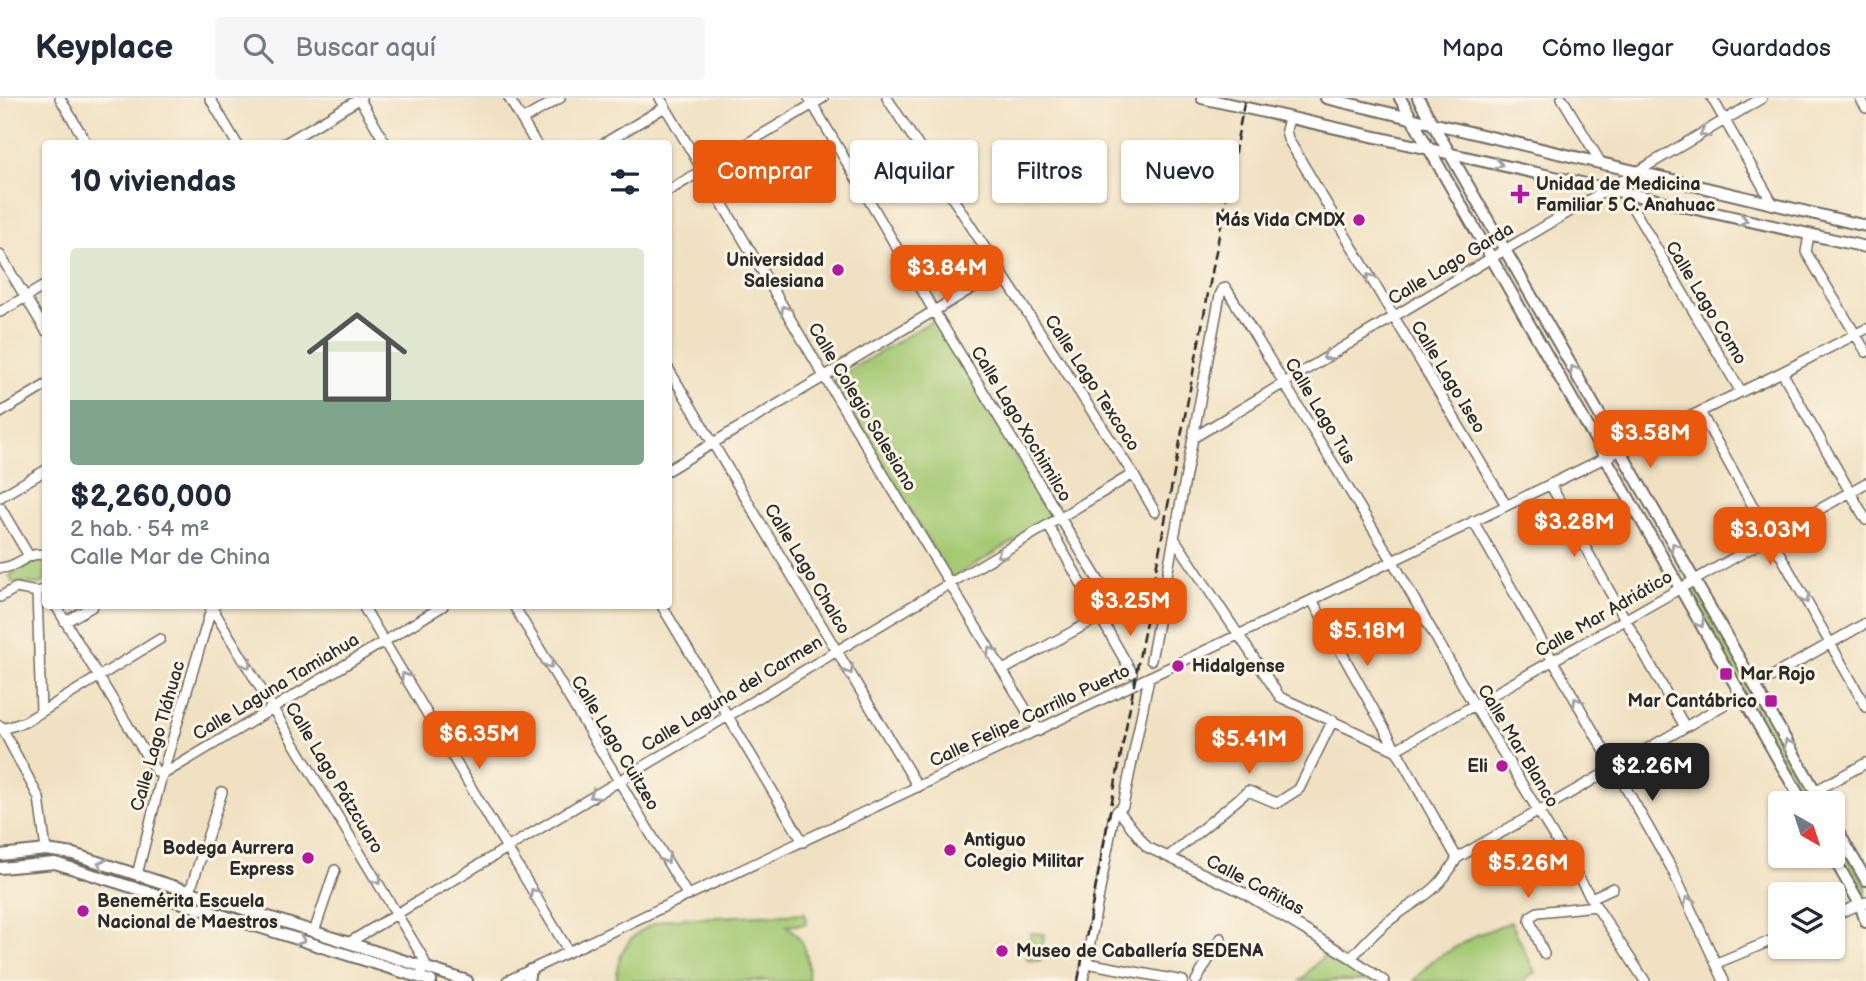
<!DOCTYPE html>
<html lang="es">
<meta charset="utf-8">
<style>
:root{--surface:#fff;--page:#f6f6f7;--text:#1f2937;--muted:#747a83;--line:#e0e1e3;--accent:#ea580c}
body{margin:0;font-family:"Balsamiq Sans",sans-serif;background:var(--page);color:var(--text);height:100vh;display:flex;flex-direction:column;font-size:26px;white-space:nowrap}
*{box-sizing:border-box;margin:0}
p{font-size:23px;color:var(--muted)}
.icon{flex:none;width:38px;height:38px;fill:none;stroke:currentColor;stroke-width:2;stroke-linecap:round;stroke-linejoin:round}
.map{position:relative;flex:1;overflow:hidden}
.drawer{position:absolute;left:42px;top:42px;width:630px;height:469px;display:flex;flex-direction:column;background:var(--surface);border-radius:7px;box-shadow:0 2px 5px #0004}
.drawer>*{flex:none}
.hud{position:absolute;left:693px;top:42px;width:665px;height:63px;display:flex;gap:14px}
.needle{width:46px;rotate:141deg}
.tools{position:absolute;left:1768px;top:693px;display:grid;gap:14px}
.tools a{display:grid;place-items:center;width:77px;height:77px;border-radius:7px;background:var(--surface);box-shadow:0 2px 5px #0004;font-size:35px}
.price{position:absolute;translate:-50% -60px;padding:0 16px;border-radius:14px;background:var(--accent);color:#fff;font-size:23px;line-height:46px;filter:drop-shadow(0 2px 4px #0008)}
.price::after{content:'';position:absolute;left:50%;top:42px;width:21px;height:16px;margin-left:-10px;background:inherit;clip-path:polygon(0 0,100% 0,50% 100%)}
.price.current{background:#222;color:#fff}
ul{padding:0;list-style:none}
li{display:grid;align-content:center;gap:14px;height:371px;padding:0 28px}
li+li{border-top:2px solid var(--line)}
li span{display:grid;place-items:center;height:217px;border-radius:7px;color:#555}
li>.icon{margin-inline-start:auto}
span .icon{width:126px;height:126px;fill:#fffc;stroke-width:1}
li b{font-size:30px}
h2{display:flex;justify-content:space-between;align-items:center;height:84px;padding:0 28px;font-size:30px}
.tag{padding:0 24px;border-radius:7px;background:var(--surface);box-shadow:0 2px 5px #0004;font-size:24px;line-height:63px}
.tag.current{background:var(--accent);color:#fff}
header{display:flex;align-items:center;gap:42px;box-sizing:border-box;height:98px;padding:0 35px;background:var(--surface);border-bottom:2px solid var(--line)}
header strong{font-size:33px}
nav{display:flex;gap:38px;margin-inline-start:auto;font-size:24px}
.search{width:490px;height:63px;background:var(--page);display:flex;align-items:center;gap:18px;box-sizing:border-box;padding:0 24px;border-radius:7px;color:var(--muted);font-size:26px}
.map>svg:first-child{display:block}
</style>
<header>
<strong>Keyplace</strong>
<div class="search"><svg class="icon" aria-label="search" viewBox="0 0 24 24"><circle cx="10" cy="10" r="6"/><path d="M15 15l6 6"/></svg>Buscar aquí</div>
<nav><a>Mapa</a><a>Cómo llegar</a><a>Guardados</a></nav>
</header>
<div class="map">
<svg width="1866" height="883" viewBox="0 0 1866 883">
<rect width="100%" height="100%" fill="#fcf5e5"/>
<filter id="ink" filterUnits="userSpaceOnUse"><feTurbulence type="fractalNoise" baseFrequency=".0143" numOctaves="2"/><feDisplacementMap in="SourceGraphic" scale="14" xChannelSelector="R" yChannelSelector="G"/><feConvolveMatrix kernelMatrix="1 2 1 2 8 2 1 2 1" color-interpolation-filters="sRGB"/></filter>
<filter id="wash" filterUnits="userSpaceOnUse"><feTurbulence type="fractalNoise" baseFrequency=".00686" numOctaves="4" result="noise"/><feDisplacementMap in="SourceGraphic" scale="28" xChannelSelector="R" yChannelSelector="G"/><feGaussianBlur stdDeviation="1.57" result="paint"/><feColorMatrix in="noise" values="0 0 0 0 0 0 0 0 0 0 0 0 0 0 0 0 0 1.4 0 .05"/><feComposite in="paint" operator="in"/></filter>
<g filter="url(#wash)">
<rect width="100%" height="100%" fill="#f0e1c2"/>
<path fill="#a4c973" stroke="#687a4f" stroke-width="2" d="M935 221 1053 420 951 481 833 282Z
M40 460 45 462V484L38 486 12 484 10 477C21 472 29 462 40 460Z
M1694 486 1819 705H1807L1684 492Z
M1832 728 1866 787V797L1862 799 1832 748Z
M805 815 806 826 787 828C805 842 810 860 808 883H617C615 849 638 828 669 821Z
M1511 824 1535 875 1526 879 1527 883H1413L1432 863 1477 837Z
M1031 835 1044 836 1041 863 1027 862Z
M1329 852 1375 883H1300Z"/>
</g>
<g filter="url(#ink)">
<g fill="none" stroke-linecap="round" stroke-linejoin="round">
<defs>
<path id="minor" d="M60 0 87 46
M210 0 237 46
M359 0 386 46
M509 0 536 46
M660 0 824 278 1039 633
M809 0 934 213 1114 508 1101 518 1003 572
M887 0 1133 376 1155 414
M1562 0 1601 65
M1712 0 1773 106
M1860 0 1866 10
M1289 21 1286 32 1288 41 1506 407
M522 22 560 0
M284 46 361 0
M603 46 665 9
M668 93 823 0
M1624 95 1741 294
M1809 137 1806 154 1866 254
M0 157 46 233
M0 214 46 187
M668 270 918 689
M1782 274 1866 422
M1700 314 1866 609
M0 315 46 287
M1193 340 1491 160 1762 0
M668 372 1001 173
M1550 386 1685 629
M0 399 46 372
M0 409 29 458
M1473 423 1671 769 1724 883
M1048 427 1132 575
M1174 440 1280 599 1395 652
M0 470C19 470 27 452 46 457
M37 494 41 614
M0 499 16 490 37 494 46 491
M1312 502 1457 760
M56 508 155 672 162 677 443 508
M211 508 422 858 425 865 422 873
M363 508 569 854
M514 508 688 798
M662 508 803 744
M65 524 93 508
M1151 562 1220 197 1223 191 1226 190 1392 462 1474 607 1596 808 1645 883
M1755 588 1866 525
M1 628 39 700 46 752
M3 631 25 624 160 541
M1395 652 1866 385
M1815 693 1866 665
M1118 712 1147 749 1244 795 1351 860 1384 883
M1168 759 1248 693 1277 705 1299 691 1333 622
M137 777 162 677 212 508
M190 793 222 694
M1591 800 1613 790
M1832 818 1866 804
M314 834 335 772
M348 845 1133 376
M1544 856 1530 823 1531 818 1538 814 1596 808
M1351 860C1363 847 1376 832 1390 822 1421 798 1436 797 1457 760L1741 597
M1087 865 1183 883
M1717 865 1780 839
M507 883 1312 502 1782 274 1866 231
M1083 883 1114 716 1123 708 1149 580
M1196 883 1221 840"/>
<path id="major" d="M1202 0 1866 149
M1326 0 1866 128
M1400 0 1803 705
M1418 0 1822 705
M1832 723 1866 782
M0 757 46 752 73 756 467 883
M1832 757 1860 806 1866 824
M0 770 55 765 431 883
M528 883 530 872"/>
</defs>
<use href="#minor" stroke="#706b60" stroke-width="12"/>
<use href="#major" stroke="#706b60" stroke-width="14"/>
<use href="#minor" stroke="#fff" stroke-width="9"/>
<use href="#major" stroke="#fff" stroke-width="10"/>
<path stroke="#2b2b2b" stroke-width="2.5" stroke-dasharray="10 5" stroke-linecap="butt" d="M1078 883 1245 0"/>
</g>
<defs><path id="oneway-chevron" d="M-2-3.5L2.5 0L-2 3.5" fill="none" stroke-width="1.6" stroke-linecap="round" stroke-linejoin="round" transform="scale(1.75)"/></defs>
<g stroke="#a0a0a0">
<use href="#oneway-chevron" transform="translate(1704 35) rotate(150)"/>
<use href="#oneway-chevron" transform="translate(1498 66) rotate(13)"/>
<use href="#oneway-chevron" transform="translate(1743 122) rotate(13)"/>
<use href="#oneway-chevron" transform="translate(1370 180) rotate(-121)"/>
<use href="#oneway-chevron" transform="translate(785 212) rotate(-121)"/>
<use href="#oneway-chevron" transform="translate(1327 258) rotate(149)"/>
<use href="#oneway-chevron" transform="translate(1574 272) rotate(-120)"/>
<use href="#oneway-chevron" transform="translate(1675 449) rotate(-120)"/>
<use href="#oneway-chevron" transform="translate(1001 456) rotate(149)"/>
<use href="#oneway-chevron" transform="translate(1805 501) rotate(61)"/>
<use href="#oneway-chevron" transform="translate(1700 525) rotate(60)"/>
<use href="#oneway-chevron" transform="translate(991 553) rotate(-121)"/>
<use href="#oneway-chevron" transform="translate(247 566) rotate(59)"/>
<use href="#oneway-chevron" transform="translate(549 566) rotate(59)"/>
<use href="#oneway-chevron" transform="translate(849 572) rotate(59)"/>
<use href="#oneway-chevron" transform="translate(405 579) rotate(-121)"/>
<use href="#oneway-chevron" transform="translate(1577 604) rotate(-121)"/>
<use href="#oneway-chevron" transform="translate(1788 646) rotate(-120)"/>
<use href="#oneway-chevron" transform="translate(594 697) rotate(149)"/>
<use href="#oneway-chevron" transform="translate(666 761) rotate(59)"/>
<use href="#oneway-chevron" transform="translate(102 766) rotate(-161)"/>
<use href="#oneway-chevron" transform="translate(377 782) rotate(59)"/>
<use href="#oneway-chevron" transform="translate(534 795) rotate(-121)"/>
<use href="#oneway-chevron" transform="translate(1688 803) rotate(-115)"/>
<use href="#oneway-chevron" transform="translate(301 842) rotate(18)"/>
</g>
</g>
<g fill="#b5179e" stroke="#fcf5e5" stroke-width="2.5">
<path d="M1516.5 85.5h7v7h7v7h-7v7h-7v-7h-7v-7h7z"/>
<circle cx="1359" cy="122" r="7"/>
<circle cx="838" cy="172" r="7"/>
<circle cx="1178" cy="568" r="7"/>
<rect x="1719" y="569" width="14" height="14" rx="3.5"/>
<rect x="1764" y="596" width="14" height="14" rx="3.5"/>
<circle cx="1502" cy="668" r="7"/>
<circle cx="950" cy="752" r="7"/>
<circle cx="308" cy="760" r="7"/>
<circle cx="83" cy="813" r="7"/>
<circle cx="1002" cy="853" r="7"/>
</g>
<g text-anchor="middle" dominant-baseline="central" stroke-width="6" stroke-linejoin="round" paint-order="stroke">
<g font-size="18" font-weight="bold" fill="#2b2b2b" stroke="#fcf5e5" text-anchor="start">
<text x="1536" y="86">Unidad de Medicina<tspan x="1536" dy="21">Familiar 5 C. Anahuac</tspan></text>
<text x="1345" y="122" text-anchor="end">Más Vida CMDX</text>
<text x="824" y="162" text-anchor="end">Universidad<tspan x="824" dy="21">Salesiana</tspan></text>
<text x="1192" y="568">Hidalgense</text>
<text x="1740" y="576">Mar Rojo</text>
<text x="1757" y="603" text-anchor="end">Mar Cantábrico</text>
<text x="1488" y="668" text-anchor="end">Eli</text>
<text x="964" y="742">Antiguo<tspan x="964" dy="21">Colegio Militar</tspan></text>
<text x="294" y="750" text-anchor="end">Bodega Aurrera<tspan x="294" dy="21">Express</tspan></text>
<text x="97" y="803">Benemérita Escuela<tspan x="97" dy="21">Nacional de Maestros</tspan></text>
<text x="1016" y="853">Museo de Caballería SEDENA</text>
</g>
<g font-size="18" fill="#2b2b2b" stroke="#fcf5e5">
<text transform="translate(1451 166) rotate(-31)">Calle Lago Garda</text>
<text transform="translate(1706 205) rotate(59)">Calle Lago Como</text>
<text transform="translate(1448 279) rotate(59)">Calle Lago Iseo</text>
<text transform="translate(1092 285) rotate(57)">Calle Lago Texcoco</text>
<text transform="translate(862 309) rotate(59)">Calle Colegio Salesiano</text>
<text transform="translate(1320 313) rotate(59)">Calle Lago Tus</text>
<text transform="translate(1021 326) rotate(59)">Calle Lago Xochimilco</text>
<text transform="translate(807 471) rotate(59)">Calle Lago Chalco</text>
<text transform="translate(1604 516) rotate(-30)">Calle Mar Adriático</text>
<text transform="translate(276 589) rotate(-31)">Calle Laguna Tamiahua</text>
<text transform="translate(732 596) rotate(-31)">Calle Laguna del Carmen</text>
<text transform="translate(1030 618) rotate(-25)">Calle Felipe Carrillo Puerto</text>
<text transform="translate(158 638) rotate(-74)">Calle Lago Tláhuac</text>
<text transform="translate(615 645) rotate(59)">Calle Lago Cuitzeo</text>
<text transform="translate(1518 648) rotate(59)">Calle Mar Blanco</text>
<text transform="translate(334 680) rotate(59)">Calle Lago Pátzcuaro</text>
<text transform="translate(1255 787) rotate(28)">Calle Cañitas</text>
</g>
</g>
</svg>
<div class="tools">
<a><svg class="needle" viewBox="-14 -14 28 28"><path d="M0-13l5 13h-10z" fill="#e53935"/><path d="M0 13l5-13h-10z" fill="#747a83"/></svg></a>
<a><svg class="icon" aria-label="layers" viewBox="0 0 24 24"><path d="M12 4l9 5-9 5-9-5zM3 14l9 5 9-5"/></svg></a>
</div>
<b class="price" style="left:947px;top:207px">$3.84M</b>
<b class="price" style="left:1650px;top:372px">$3.58M</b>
<b class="price" style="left:1574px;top:461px">$3.28M</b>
<b class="price" style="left:1770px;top:469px">$3.03M</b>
<b class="price" style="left:1130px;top:540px">$3.25M</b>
<b class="price" style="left:1367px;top:570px">$5.18M</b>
<b class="price" style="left:479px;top:673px">$6.35M</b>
<b class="price" style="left:1249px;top:678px">$5.41M</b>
<b class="price current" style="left:1652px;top:705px">$2.26M</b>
<b class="price" style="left:1528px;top:802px">$5.26M</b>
<div class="hud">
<a class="tag current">Comprar</a>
<a class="tag">Alquilar</a>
<a class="tag">Filtros</a>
<a class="tag">Nuevo</a>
</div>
<section class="drawer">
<h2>10 viviendas<svg class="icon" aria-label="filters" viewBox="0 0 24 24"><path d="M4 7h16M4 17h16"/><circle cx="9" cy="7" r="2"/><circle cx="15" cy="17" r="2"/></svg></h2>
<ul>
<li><span style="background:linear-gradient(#dfe7d0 70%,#7fa58c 0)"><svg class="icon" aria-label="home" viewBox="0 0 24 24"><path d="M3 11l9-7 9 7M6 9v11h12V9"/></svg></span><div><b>$2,260,000</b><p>2 hab. · 54 m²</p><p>Calle Mar de China</p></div></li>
</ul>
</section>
</div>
